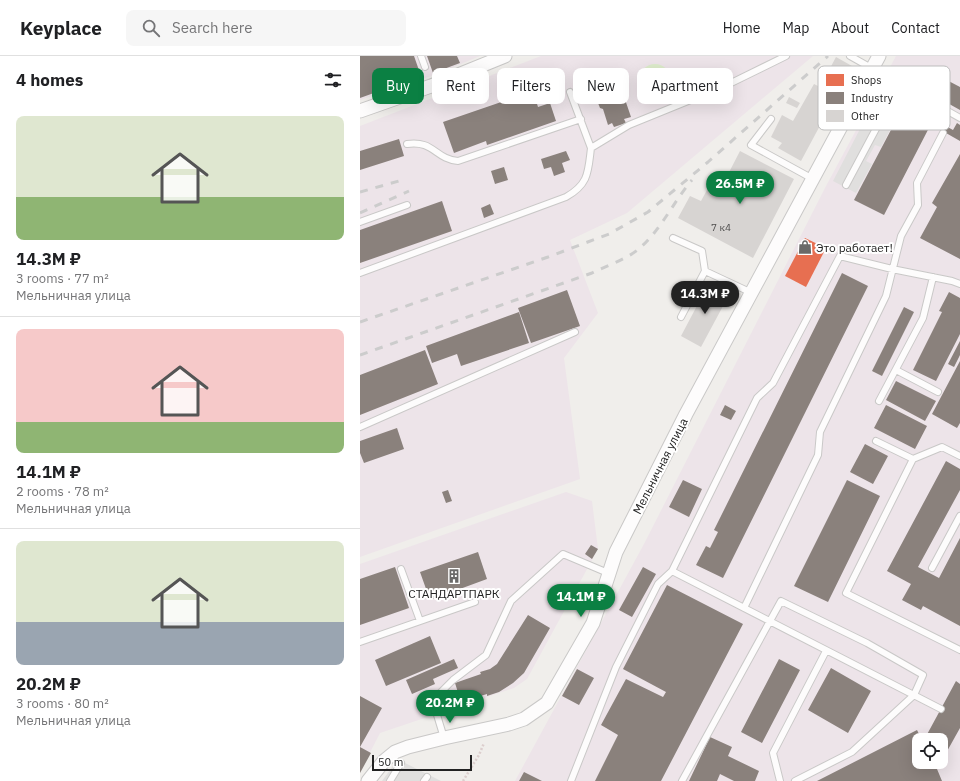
<!DOCTYPE html>
<meta charset="utf-8">
<style>
:root{--surface:#fff;--page:#f6f6f6;--text:#202124;--muted:#757577;--line:#e0e0e0;--accent:#0b8043}
body{margin:0;font-family:"IBM Plex Sans",sans-serif;background:var(--page);color:var(--text);height:100vh;display:flex;flex-direction:column;font-size:15px;white-space:nowrap}
*{box-sizing:border-box;margin:0}
p{font-size:13px;color:var(--muted)}
.icon{flex:none;width:22px;height:22px;fill:none;stroke:currentColor;stroke-width:2;stroke-linecap:round;stroke-linejoin:round}
.map{position:relative;flex:1;overflow:hidden}
.sheet{display:flex;flex-direction:column;background:var(--surface);width:360px}
.sheet>*{flex:none}
.guide{position:absolute;left:12px;top:12px;width:380px;height:36px;display:flex;gap:8px}
.fabs{position:absolute;left:552px;top:677px;display:grid;gap:8px}
.fabs a{display:grid;place-items:center;width:36px;height:36px;border-radius:8px;background:var(--surface);box-shadow:0 4px 16px #0002;font-size:20px}
.scale{position:absolute;left:12px;bottom:10px;width:100px;box-sizing:border-box;padding-left:4px;border:2px solid #222;border-top:0;font-size:11px;line-height:14px;white-space:nowrap;color:#222;-webkit-text-stroke:3px #fff;paint-order:stroke}
.price{position:absolute;translate:-50% -34px;padding:0 9px;border-radius:14px;background:var(--accent);color:#fff;font-size:13px;line-height:26px;filter:drop-shadow(0 1px 2px #0008)}
.price::after{content:'';position:absolute;left:50%;top:24px;width:12px;height:9px;margin-left:-6px;background:inherit;clip-path:polygon(0 0,100% 0,50% 100%)}
.price.current{background:#222;color:#fff}
ul{padding:0;list-style:none}
li{display:grid;align-content:center;gap:8px;height:212px;padding:0 16px}
li+li{border-top:1px solid var(--line)}
li span{display:grid;place-items:center;height:124px;border-radius:8px;color:#555}
li>.icon{margin-inline-start:auto}
span .icon{width:72px;height:72px;fill:#fffc;stroke-width:1}
li b{font-size:17px}
h2{display:flex;justify-content:space-between;align-items:center;height:48px;padding:0 16px;font-size:17px}
.chip{padding:0 14px;border-radius:8px;background:var(--surface);box-shadow:0 4px 16px #0002;font-size:14px;line-height:36px}
.chip.current{background:var(--accent);color:#fff}
header{display:flex;align-items:center;gap:24px;box-sizing:border-box;height:56px;padding:0 20px;background:var(--surface);border-bottom:1px solid var(--line)}
header strong{font-size:19px}
nav{display:flex;gap:22px;margin-inline-start:auto;font-size:14px}
.search{width:280px;height:36px;background:var(--page);display:flex;align-items:center;gap:10px;box-sizing:border-box;padding:0 14px;border-radius:8px;color:var(--muted);font-size:15px}
main{display:flex;flex:1;min-height:0}
.map>svg:first-child{display:block}
</style>
<header>
<strong>Keyplace</strong>
<div class="search"><svg class="icon" aria-label="search" viewBox="0 0 24 24"><circle cx="10" cy="10" r="6"/><path d="M15 15l6 6"/></svg>Search here</div>
<nav><a>Home</a><a>Map</a><a>About</a><a>Contact</a></nav>
</header>
<main>
<section class="sheet">
<h2>4 homes<svg class="icon" aria-label="filters" viewBox="0 0 24 24"><path d="M4 7h16M4 17h16"/><circle cx="9" cy="7" r="2"/><circle cx="15" cy="17" r="2"/></svg></h2>
<ul>
<li><span style="background:linear-gradient(#dfe7d0 65%,#8fb573 0)"><svg class="icon" aria-label="home" viewBox="0 0 24 24"><path d="M3 11l9-7 9 7M6 9v11h12V9"/></svg></span><div><b>14.3M ₽</b><p>3 rooms · 77 m²</p><p>Мельничная улица</p></div></li>
<li><span style="background:linear-gradient(#f6c9c9 75%,#8fb573 0)"><svg class="icon" aria-label="home" viewBox="0 0 24 24"><path d="M3 11l9-7 9 7M6 9v11h12V9"/></svg></span><div><b>14.1M ₽</b><p>2 rooms · 78 m²</p><p>Мельничная улица</p></div></li>
<li><span style="background:linear-gradient(#dfe7d0 65%,#9aa5b1 0)"><svg class="icon" aria-label="home" viewBox="0 0 24 24"><path d="M3 11l9-7 9 7M6 9v11h12V9"/></svg></span><div><b>20.2M ₽</b><p>3 rooms · 80 m²</p><p>Мельничная улица</p></div></li>
</ul>
</section>
<div class="map">
<svg width="600" height="725" viewBox="0 0 600 725">
<rect width="100%" height="100%" fill="#f0eeeb"/>
<path fill="#ede4e9" fill-rule="evenodd" d="M0 0H120L74 19 0 44Z
M181 0H453L267 157 210 184 238 257 204 302 220 423 0 501V70Z
M536 0H600V725H155L284 488 466 130ZM559 684H581V706H559Z
M206 436 232 445 238 493 167 623 154 632 20 677 0 716V508Z"/>
<path fill="#ddeccb" d="M279 24a16 16 0 1 1 32 0a16 16 0 1 1-32 0Z"/>
<path fill="#e0dfde" d="M515 44 539 57 521 91 515 89 506 105 512 108 496 137 473 125Z
M41 705 81 725H22L35 707Z"/>
<path fill="#e76f51" d="M445 182 466 192 446 231 425 220Z"/>
<path fill="#8a817c" d="M0 0H54L61 20 0 42Z
M67 0H97L100 7 73 17Z
M562 11 600 31V54L557 30 562 21 558 19Z
M257 20 271 61 264 63 266 67 254 71 252 67 248 69 243 53 240 52 238 47 239 44 234 28Z
M173 35 178 51 190 47 196 65 127 89 126 85 94 97 83 66Z
M542 53 571 68 524 159 494 144Z
M597 67 600 69V85L579 73 582 68 593 74Z
M39 83 44 100 0 114V95Z
M206 95 210 104 202 107 205 116 194 120 191 111 184 113 181 103Z
M600 98V203L560 182 577 151 572 147Z
M144 111 148 124 135 128 131 115Z
M82 145 92 175 0 207V174Z
M130 148 134 158 124 162 121 152Z
M482 217 508 230 363 522 336 509 346 490 350 492 358 476 354 474Z
M207 234 220 270 171 287 158 252Z
M589 236 600 242V278L576 325 553 314 582 256 579 255Z
M544 251 554 256 522 320 512 315Z
M159 256 169 287 101 310 97 298 72 307 66 290Z
M600 285V299L594 311 588 308Z
M65 294 78 328 0 359V319Z
M600 305V367L597 372 572 358Z
M536 325 576 345 565 365 526 344Z
M365 349 376 355 371 364 360 359Z
M526 349 567 370 555 393 514 372Z
M37 372 44 393 4 407 0 397V385Z
M505 388 528 400 513 428 490 416Z
M586 405 600 413V434L558 511 579 522 600 482V570L563 550 561 554 542 544 551 528 527 515Z
M323 424 342 433 329 461 309 451Z
M487 424 520 440 468 546 434 530Z
M88 434 92 445 86 447 82 436Z
M231 489 238 493 232 503 225 498Z
M118 496 127 523 70 544 60 516Z
M35 511 49 552 0 569V523Z
M283 511 296 518 272 561 259 554Z
M307 529 383 568 301 725H235L258 679 241 669 266 623 303 641 306 636 263 613Z
M168 559 190 572 164 617 153 627 139 636 127 640V638L101 646 95 627 121 618 120 616 130 613 137 608Z
M70 580 81 607 26 630 15 604Z
M94 603 98 612 73 623 75 628 52 638 46 624Z
M419 603 440 614 402 687 381 676Z
M471 612 511 635 488 677 448 654Z
M217 613 234 622 219 649 202 640Z
M596 625 600 628V672L581 706V684H564Z
M0 640 22 652 0 691 11 697 0 717Z
M557 674 562 684H559V706H581L577 713 582 725H457Z
M350 681 372 691 368 700 399 715 395 725H374L360 718 357 725H329Z
M164 716 182 725H159Z"/>
<path fill="#d7d4d2" d="M476 1 492 10 441 105 418 92 422 87 411 81 422 59 433 65 454 28 460 31Z
M429 41 440 47 437 52 426 47Z
M380 95 434 123 393 202 318 162 330 140 341 145 353 123 363 128Z
M349 227 370 237 341 291 321 280Z"/>
<g fill="none" stroke-linecap="round" stroke-linejoin="round">
<defs>
<path id="service" d="M61 0 65 11
M490 0 600 62
M210 36 231 92
M411 63 391 89 453 123
M47 88C74 84 75 103 98 105L221 63
M486 129 526 54 497 40
M0 166 47 149
M313 182 342 195 345 215 392 237
M0 217 206 141C229 128 228 116 231 92L269 69 365 30 426 0
M321 261 345 215
M536 314 578 336
M519 345 563 262 573 221
M0 371 215 276
M516 385 553 403
M600 400 582 391 553 403 486 537 600 594
M572 512 600 460
M41 513 60 565
M312 515 581 653
M384 552 458 399 460 376 526 240 541 180 558 149 557 127 583 77
M0 586 115 546
M84 682 74 649 76 641 93 624 126 599 151 545 203 498 248 517
M30 725 41 707
M64 725 67 721
M211 725 256 611 298 528 312 515 397 342 413 327 480 200 532 213 592 225 600 228
M322 725 421 545 507 587 563 619 554 639 492 696 435 725
M420 725 413 697 466 595"/>
<path id="minor" d="M0 55 71 30 145 0
M8 725 24 705 35 696 48 691 84 682 149 668 164 663 187 647 233 567 256 496 326 358 519 0"/>
</defs>
<use href="#service" stroke="#c9c8c7" stroke-width="8"/>
<use href="#minor" stroke="#c9c8c7" stroke-width="15"/>
<path stroke="#dccecd" stroke-width="2.5" stroke-dasharray="2 2" stroke-linecap="butt" d="M103 725 119 699 124 687"/>
<use href="#service" stroke="#fdfcfc" stroke-width="6"/>
<use href="#minor" stroke="#fdfcfc" stroke-width="13"/>
<path stroke="#ccc" stroke-width="3" stroke-dasharray="8 8" stroke-linecap="butt" d="M0 136 46 123
M0 157 49 135
M0 266 188 201 249 178 288 156 348 106 468 0
M0 299 232 217C248 209 268 203 281 191 302 172 314 145 332 124"/>
</g>
<defs>
<symbol id="shop-bare" viewBox="-9 -9 18 18"><path d="M-5-2.5h2.3a2.7 3.5 0 0 1 5.4 0H5L5.5 6h-11ZM-1.5-2.5h3a1.5 2.3 0 0 0-3 0Z" fill="#6a6968" stroke="#fff" stroke-width="2.5" paint-order="stroke"/></symbol>
<symbol id="building-bare" viewBox="-9 -9 18 18"><path d="M-4-6H4V6H1V3H-1V6H-4ZM-2.5-4.3h1.7v1.8h-1.7ZM.8-4.3h1.7v1.8H.8ZM-2.5-1h1.7V.8h-1.7ZM.8-1h1.7V.8H.8Z" fill="#6a6968" stroke="#fff" stroke-width="2.5" paint-order="stroke"/></symbol>
</defs>
<g fill-rule="evenodd">
<use href="#shop-bare" x="435" y="181" width="20" height="20"/>
<use href="#building-bare" x="84" y="510" width="20" height="20"/>
</g>
<g text-anchor="middle" dominant-baseline="central" stroke-width="4" stroke-linejoin="round" paint-order="stroke">
<g font-size="10" fill="#4f4e4e">
<text x="361" y="171">7 к4</text>
</g>
<g font-size="12" fill="#222" stroke="#fff" text-anchor="start">
<text x="456" y="191">Это работает!</text>
<text x="94" y="537" text-anchor="middle">СТАНДАРТПАРК</text>
</g>
<g font-size="12" fill="#222" stroke="#fff">
<text transform="translate(300 410) rotate(-63)">Мельничная улица</text>
</g>
</g>
<rect x="458" y="10" width="132" height="64" rx="6" fill="#fff" stroke="#bdbdbd" stroke-width="1"/>
<rect x="466" y="18" width="18" height="12" fill="#e76f51"/>
<rect x="466" y="36" width="18" height="12" fill="#8a817c"/>
<rect x="466" y="54" width="18" height="12" fill="#d7d4d2"/>
<g font-size="11" fill="#222">
<text x="491" y="28">Shops</text>
<text x="491" y="46">Industry</text>
<text x="491" y="64">Other</text>
</g>
</svg>
<div class="fabs">
<a><svg class="icon" aria-label="locate" viewBox="0 0 24 24"><circle cx="12" cy="12" r="6"/><path d="M12 2v4M12 18v4M2 12h4M18 12h4"/></svg></a>
</div>
<div class="scale">50 m</div>
<b class="price" style="left:380px;top:149px">26.5M ₽</b>
<b class="price current" style="left:345px;top:259px">14.3M ₽</b>
<b class="price" style="left:221px;top:562px">14.1M ₽</b>
<b class="price" style="left:90px;top:668px">20.2M ₽</b>
<div class="guide">
<a class="chip current">Buy</a>
<a class="chip">Rent</a>
<a class="chip">Filters</a>
<a class="chip">New</a>
<a class="chip">Apartment</a>
</div>
</div>
</main>
